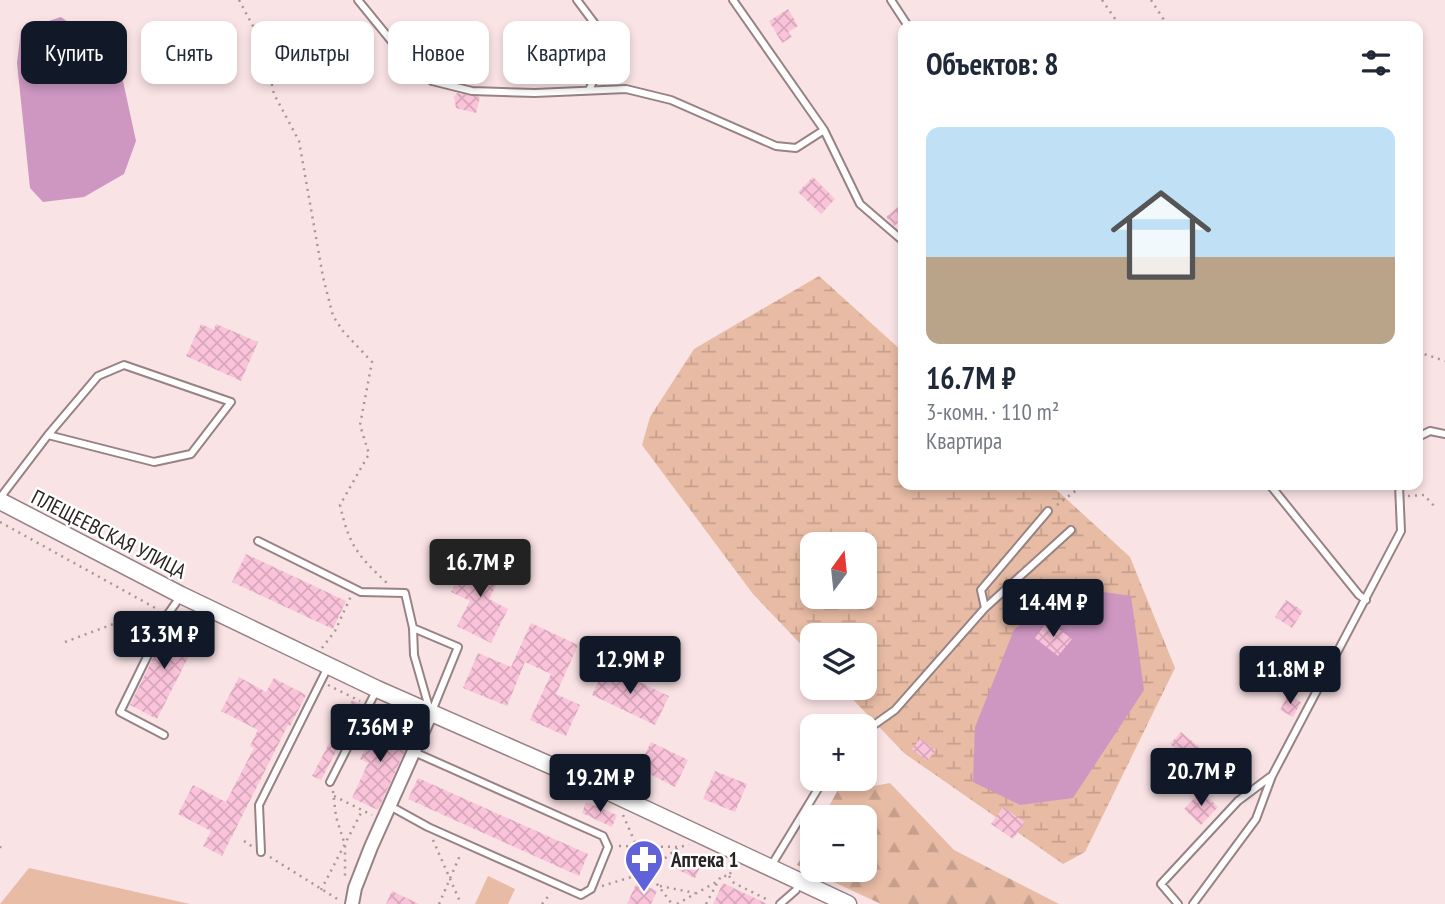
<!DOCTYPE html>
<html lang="ru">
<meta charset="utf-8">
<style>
:root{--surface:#fff;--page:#f2f2f3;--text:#1f2937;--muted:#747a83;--line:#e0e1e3;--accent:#111827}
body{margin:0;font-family:"PT Sans Narrow",sans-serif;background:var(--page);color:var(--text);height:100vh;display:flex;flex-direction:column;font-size:26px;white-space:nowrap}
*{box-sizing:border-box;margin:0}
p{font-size:23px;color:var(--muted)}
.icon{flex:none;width:38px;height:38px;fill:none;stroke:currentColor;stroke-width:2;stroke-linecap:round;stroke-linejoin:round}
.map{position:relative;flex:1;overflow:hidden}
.panel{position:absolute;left:898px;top:21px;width:525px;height:469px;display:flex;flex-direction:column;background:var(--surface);border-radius:14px;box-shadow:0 4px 10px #0003}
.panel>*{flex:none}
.guide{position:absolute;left:21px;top:21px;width:665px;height:63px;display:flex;gap:14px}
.needle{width:46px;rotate:15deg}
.tools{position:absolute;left:800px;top:532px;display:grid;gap:14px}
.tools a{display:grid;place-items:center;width:77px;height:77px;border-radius:14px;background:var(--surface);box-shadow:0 4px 10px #0003;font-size:35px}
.price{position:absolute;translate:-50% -60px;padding:0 16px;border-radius:7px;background:var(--accent);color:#fff;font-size:23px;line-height:46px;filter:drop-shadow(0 2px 4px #0008)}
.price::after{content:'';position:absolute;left:50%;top:42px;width:21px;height:16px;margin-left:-10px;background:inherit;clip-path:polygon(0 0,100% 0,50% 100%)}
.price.active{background:#222;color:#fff}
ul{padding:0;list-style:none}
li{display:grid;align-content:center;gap:14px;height:371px;padding:0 28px}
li+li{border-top:2px solid var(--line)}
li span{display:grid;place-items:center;height:217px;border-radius:14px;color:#555}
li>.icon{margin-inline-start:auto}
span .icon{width:126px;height:126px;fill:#fffc;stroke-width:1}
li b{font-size:30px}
h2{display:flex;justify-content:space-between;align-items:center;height:84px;padding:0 28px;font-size:30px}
.pill{padding:0 24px;border-radius:14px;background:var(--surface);box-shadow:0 4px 10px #0003;font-size:24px;line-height:63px}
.pill.active{background:var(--accent);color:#fff}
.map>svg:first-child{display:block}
</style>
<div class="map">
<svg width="1445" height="904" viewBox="0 0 1445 904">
<defs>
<pattern id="forest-firs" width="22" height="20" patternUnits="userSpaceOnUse" patternTransform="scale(1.75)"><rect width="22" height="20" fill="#e7bba4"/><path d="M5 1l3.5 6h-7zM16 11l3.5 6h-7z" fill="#c6a08d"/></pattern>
<pattern id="wetland-marsh" width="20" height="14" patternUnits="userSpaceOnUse" patternTransform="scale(1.75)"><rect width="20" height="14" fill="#e7bba4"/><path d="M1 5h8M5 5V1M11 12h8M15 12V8" fill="none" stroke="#c6a08d"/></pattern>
<pattern id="building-cross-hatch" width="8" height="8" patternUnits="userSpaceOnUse" patternTransform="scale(1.75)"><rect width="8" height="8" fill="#fbc3da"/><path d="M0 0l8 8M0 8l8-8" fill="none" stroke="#d7a7bb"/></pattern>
</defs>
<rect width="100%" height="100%" fill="#fae3e5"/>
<path fill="#e7bba4" d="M29 868 190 904H0Z
M488 876 515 889 508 904H475Z"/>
<path fill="url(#forest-firs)" d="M865 777 874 786 890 783 954 850 1059 904H881L797 865 812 837V870H864V817H823L844 779H864Z"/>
<path fill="url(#wetland-marsh)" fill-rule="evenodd" d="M819 276 903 352V485H1051L1130 557 1175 668 1085 852 1063 864 904 753 842 688H864V635H812V656L753 594 642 445 650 417 694 349ZM812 544H864V597H812Z"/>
<path fill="#cd97c2" d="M61 17 118 58 136 141 124 174 84 197 43 202 30 188 17 63 21 30Z
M1062 586 1131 596 1144 690 1073 798 1020 805 973 782 975 727 1014 630Z"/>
<path fill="url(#building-cross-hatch)" d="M788 9 798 26 788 32 792 37 782 43 769 21Z
M457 93 480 97 476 113 456 108 454 97Z
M813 177 835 199 821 214 798 192Z
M898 207 903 213V218L894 226 886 217Z
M201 324 214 330 216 324 258 342 241 381 186 356Z
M246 554 346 601 333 629 232 582Z
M470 555 503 572 489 599 508 609 491 643 457 626 470 601 451 592Z
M1286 600 1303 611 1292 628 1275 617Z
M1048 621 1072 639 1058 656 1035 638Z
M531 623 578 645 556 694 580 705 566 736 530 720 551 674 525 662 507 706 463 688 478 653 511 667Z
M170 624 198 638 157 719 130 705Z
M1279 663 1296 674 1288 687 1270 676Z
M605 666 669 696 655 725 592 695Z
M239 677 266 692 274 678 306 695 290 726 288 725 222 856 203 846 211 831 178 814 193 785 226 802 254 748 250 746 258 730 221 711Z
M1288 695 1301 702 1293 717 1280 710Z
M352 700 361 704 321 780 312 776Z
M378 722 411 737 378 810 352 798 368 763 360 759Z
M1181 732 1199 747 1188 759 1170 744Z
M920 739 936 750 927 761 912 749Z
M651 742 688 760 675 787 638 768Z
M715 771 747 784 735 812 703 799Z
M418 778 588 854 579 876 408 799Z
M1201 791 1218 807 1201 825 1184 809Z
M586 802 617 815 612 827 582 813Z
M1003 807 1025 822 1013 839 991 824Z
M677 852 702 863 695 878 670 866Z
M637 882 657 891 651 904H627Z
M723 883 767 904H713Z
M392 891 419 904H386Z"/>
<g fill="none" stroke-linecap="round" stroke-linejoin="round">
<defs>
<path id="service" d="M358 0 402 54 432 81 472 91 535 93 626 89 671 100 776 146 796 148 824 130
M577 0 598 28 601 65 589 90
M733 0 824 130 860 204 903 241
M891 0 908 26
M1418 437 1430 431 1445 434
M1270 485 1359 595 1366 600
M0 498 48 435 154 462 191 454 231 402 124 365 98 376 48 435
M258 541 361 592 405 593 413 628 414 655 430 711
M985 608 981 590 1048 511
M413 628 458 647 432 711
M864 732 895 710 985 608 1071 530
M164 735 120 712 168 614 180 597
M330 782 376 691
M390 806 428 827 581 895 591 889 608 847 603 836 414 752
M261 852 259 805 328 667
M771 866 824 779
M780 904 796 890 798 883
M1178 904 1161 884 1238 801 1270 777
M1193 904 1256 819 1272 776 1401 531 1399 485"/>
<path id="minor" d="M352 904 355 888 371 847 431 713"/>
<path id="tertiary" d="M0 501 181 595 377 689 577 777 848 904"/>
</defs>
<use href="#service" stroke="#978284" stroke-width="10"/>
<use href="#minor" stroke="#978284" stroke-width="16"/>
<use href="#tertiary" stroke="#978284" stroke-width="19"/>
<path stroke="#a79697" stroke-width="2.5" stroke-dasharray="2 5" stroke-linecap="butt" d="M239 0 262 43 274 94 299 141 323 277 333 316 343 331 372 362 360 425 369 454 340 505C349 545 357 555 387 583
M1102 0 1120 26
M1151 0 1168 26
M1418 352 1445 361
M1408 496 1424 495 1436 508
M1057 505 1083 485
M0 522 159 610
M65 642 135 616 158 612
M322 648 335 631 351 596
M328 685 360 701
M333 791 336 817 345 845V877
M334 796 372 815
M623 815 648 872 672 904
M433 840 461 904
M244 841 253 847
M619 846 679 847 689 845
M0 848 1 845
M270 857 339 900
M729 876 734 883 770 901
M602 886 648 872 679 847
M660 886 695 893
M321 890 362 811
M439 904 461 853
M542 904 551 893
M677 904 718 881
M706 904 721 876H729L734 865"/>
<use href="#service" stroke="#fff" stroke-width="6"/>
<use href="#minor" stroke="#fff" stroke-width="12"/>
<use href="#tertiary" stroke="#fff" stroke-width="16"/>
</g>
<defs>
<symbol id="pharmacy-pin" viewBox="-11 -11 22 30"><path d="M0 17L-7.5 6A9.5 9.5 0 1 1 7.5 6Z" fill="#6161d9" stroke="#fff"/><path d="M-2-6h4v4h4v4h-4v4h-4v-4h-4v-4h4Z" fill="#fff"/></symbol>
</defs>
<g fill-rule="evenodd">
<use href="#pharmacy-pin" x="622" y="837" width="44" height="60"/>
</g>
<g text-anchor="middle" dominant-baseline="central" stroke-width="5" stroke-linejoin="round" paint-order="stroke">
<g font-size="21" fill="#2a2223" stroke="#fff">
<text transform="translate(109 534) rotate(27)">ПЛЕЩЕЕВСКАЯ УЛИЦА</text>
</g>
<g font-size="21" font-weight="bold" fill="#2a2223" stroke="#fff" text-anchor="start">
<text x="671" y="859">Аптека 1</text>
</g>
</g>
</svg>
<div class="tools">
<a><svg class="needle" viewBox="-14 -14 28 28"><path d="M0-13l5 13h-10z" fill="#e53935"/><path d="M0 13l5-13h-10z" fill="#747a83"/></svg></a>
<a><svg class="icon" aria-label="layers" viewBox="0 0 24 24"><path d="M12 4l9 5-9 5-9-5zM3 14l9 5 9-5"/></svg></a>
<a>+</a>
<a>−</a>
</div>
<b class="price active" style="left:480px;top:599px">16.7M ₽</b>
<b class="price" style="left:1053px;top:639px">14.4M ₽</b>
<b class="price" style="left:164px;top:671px">13.3M ₽</b>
<b class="price" style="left:630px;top:696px">12.9M ₽</b>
<b class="price" style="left:1290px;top:706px">11.8M ₽</b>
<b class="price" style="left:380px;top:764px">7.36M ₽</b>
<b class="price" style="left:1201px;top:808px">20.7M ₽</b>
<b class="price" style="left:600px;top:814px">19.2M ₽</b>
<div class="guide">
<a class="pill active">Купить</a>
<a class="pill">Снять</a>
<a class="pill">Фильтры</a>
<a class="pill">Новое</a>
<a class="pill">Квартира</a>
</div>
<section class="panel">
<h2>Объектов: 8<svg class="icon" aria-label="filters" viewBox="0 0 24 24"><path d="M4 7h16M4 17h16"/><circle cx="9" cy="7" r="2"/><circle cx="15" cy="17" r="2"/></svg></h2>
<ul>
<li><span style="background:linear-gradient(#bfe0f5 60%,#b9a48a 0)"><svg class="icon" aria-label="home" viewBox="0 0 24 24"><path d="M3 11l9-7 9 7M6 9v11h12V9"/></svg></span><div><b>16.7M ₽</b><p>3-комн. · 110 m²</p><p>Квартира</p></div></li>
</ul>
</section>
</div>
